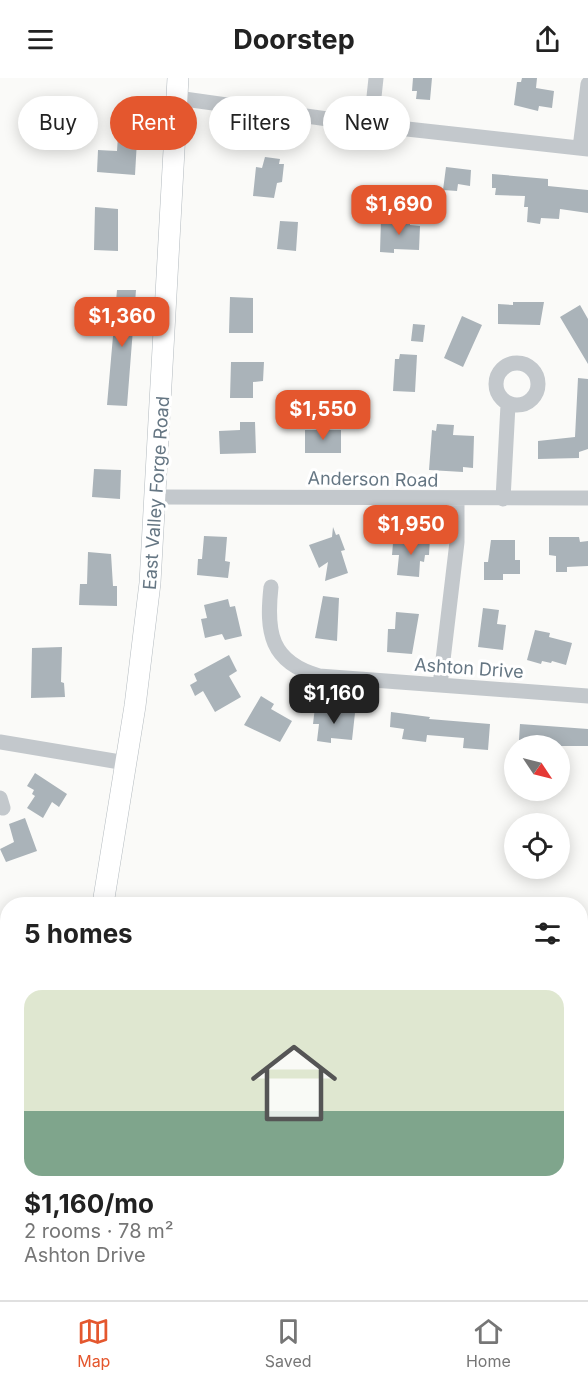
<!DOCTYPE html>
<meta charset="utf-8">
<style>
:root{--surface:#fff;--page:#f6f6f6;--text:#222;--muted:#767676;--line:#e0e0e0;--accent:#e4572e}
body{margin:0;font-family:Inter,sans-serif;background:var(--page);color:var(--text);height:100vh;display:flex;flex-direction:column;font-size:22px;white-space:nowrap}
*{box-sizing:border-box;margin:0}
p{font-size:20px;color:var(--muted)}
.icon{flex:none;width:33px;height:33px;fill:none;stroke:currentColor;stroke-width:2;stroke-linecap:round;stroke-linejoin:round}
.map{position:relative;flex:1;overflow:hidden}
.drawer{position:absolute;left:0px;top:819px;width:588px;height:404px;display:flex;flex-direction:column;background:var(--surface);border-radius:24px 24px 0 0;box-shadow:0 3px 15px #0003}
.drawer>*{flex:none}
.top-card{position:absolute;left:18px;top:18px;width:552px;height:54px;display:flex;gap:12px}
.needle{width:39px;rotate:125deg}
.fabs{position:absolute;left:504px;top:657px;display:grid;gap:12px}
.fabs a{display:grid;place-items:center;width:66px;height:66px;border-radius:50%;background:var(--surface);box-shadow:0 3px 15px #0003;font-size:30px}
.price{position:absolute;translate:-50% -51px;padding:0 14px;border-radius:12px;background:var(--accent);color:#fff;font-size:20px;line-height:39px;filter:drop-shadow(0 2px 3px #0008)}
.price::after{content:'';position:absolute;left:50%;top:36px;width:18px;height:14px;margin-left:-9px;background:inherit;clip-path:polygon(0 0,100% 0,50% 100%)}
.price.on{background:#222;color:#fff}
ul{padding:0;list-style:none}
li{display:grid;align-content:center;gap:12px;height:318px;padding:0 24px}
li+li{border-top:2px solid var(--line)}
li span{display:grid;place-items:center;height:186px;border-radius:18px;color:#555}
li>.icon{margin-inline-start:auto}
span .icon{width:108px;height:108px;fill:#fffc;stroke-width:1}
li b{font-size:26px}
h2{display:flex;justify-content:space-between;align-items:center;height:72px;padding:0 24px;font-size:26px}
.tag{padding:0 21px;border-radius:27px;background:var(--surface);box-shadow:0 3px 15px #0003;font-size:21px;line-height:54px}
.tag.on{background:var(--accent);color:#fff}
header{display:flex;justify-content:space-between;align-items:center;height:78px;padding:0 24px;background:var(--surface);font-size:27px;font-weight:700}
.menu{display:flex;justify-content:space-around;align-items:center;height:84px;border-top:2px solid var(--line);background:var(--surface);font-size:16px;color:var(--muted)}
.menu a{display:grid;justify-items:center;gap:3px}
.menu .on{color:var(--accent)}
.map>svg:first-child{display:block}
</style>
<header><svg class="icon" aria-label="menu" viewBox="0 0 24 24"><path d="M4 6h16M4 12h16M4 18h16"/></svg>Doorstep<svg class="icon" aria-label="share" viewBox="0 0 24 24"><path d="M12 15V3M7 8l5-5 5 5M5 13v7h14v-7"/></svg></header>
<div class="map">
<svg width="588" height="1222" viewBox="0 0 588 1222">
<rect width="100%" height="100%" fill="#fafaf8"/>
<path fill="#aab3b9" d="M413 0H432L430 22 416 21 417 13H412Z
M522 0H537L536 10 554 13 552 30 539 28 538 33 514 27 517 4H521Z
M120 27 139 28 135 97 97 94 98 72 117 73Z
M265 79 280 81 279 86H284L282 104 277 105 274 120 253 118 256 89 262 90Z
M446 89 471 92 470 108 458 106 457 113 443 112Z
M492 96 548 101V108L588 112V135L560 131 559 141 541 140 540 146 527 144 528 129H524L525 118 495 117 496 110H492Z
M95 129 118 131V173L94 172Z
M381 141 396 142V144H410V147L420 148 419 172 394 171V175L380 174Z
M280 143 298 144 296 173 277 171Z
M117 212H136L127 328 107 327Z
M230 219 253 220V255H229Z
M513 224H544L540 247 498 246V226L513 227Z
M580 227 588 241V286L560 239Z
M462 238 482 247 463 289 444 280Z
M413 246 425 247 423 264 411 263Z
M400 276 417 277 415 314 393 313 395 281H399Z
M231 284H264L263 303 253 304V320H230Z
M578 300 588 301V371L579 374V380L538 381V363L575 359Z
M240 344H255L256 375 220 376 219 353 240 352Z
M437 346 454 347 453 357 474 358 473 390 463 389V394L429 392 432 352 436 353Z
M305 352H341V375H305Z
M94 391 121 392 120 421 92 419Z
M333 449 336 457 339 456 345 472 341 473 348 495 325 503 328 484 319 490 309 467 332 459Z
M204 458 227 459 225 483 230 484 228 500 197 497 198 481H202Z
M411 458 430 460 429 477H425L424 484 420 483 419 499 397 497 399 477H392L393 465 410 466Z
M549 459H579L580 464 588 463V488L567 489V494H556V478L549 477Z
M491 462H515V482H520V496H503V502H484V484H488Z
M88 474 111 476 113 508H117V528L79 527 80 506H87Z
M323 518 339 520 337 563 315 560Z
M228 521 230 529 235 528 242 558 225 562 222 556 205 560 201 541 207 540 204 527Z
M483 530 499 532 497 546 506 547 503 572 478 569Z
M396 534 419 536 412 576 387 574 388 551H395Z
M535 552 550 555 549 559 572 565 566 587 552 583 551 585 542 583 541 586 527 582Z
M62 569 61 604 64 605 65 619 31 620 32 570Z
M229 577 237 593 229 598 241 619 215 634 203 613 195 618 190 607 197 603 194 596Z
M261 618 274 626 271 631 292 643 280 664 244 647Z
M315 629 328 630 327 633 355 635 352 662 331 660V665L317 663 319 646H313Z
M391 634 430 639 429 641 490 646 488 672 463 670 464 660 427 657 426 664 402 661 404 651 390 649Z
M520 646 588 651V668H533V663L519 662Z
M35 695 67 716 59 729 52 724 43 740 27 730 35 718 32 716 34 712 27 708Z
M25 740 37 773 6 784 0 771 14 764 9 746Z"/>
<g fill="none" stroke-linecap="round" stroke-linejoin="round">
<defs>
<path id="secondary" d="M103 826 135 628 150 505 178 0
M73 1215V1222"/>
</defs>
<use href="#secondary" stroke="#b3babf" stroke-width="22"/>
<path stroke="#c3c8cc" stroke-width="15" d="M177 20 371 47 588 71
M371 47 376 0
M580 70 588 6
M496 306a21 21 0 1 1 42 0a21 21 0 1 1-42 0Z
M157 419 588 420
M503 421 508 327
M271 509C266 554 270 584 319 598L588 618
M440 607 457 464V421
M0 664 126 685
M0 720 3 730"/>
<use href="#secondary" stroke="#fff" stroke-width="21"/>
</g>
<g text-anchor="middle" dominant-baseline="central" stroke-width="6" stroke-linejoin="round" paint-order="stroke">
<g font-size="18" fill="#657683" stroke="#fff">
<text transform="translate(373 401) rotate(1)">Anderson Road</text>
<text transform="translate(156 415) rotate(-86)">East Valley Forge Road</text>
<text transform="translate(469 590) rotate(4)">Ashton Drive</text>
</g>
</g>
</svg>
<div class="fabs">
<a><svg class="needle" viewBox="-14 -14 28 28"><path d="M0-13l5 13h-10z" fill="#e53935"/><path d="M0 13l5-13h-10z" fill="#767676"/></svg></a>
<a><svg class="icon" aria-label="locate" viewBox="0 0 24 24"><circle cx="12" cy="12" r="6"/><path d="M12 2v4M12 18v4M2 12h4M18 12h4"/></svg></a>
</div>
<b class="price" style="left:399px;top:158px">$1,690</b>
<b class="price" style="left:122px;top:270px">$1,360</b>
<b class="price" style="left:323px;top:363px">$1,550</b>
<b class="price" style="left:411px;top:478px">$1,950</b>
<b class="price on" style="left:334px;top:647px">$1,160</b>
<div class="top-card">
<a class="tag">Buy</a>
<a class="tag on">Rent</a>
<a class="tag">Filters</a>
<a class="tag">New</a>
</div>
<section class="drawer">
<h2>5 homes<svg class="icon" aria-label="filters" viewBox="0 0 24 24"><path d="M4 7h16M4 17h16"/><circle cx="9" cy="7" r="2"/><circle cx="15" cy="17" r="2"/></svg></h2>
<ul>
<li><span style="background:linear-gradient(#dfe7d0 65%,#7fa58c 0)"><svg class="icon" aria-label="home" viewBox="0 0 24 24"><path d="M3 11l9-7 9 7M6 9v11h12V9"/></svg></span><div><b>$1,160/mo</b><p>2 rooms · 78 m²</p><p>Ashton Drive</p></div></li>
</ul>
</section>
</div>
<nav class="menu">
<a class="on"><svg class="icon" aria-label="map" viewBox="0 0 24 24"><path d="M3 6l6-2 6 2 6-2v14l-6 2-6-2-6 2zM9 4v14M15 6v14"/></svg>Map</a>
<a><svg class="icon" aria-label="saved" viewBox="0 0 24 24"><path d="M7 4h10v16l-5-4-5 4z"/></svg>Saved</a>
<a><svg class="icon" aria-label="home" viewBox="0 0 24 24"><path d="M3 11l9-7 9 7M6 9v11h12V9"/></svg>Home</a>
</nav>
